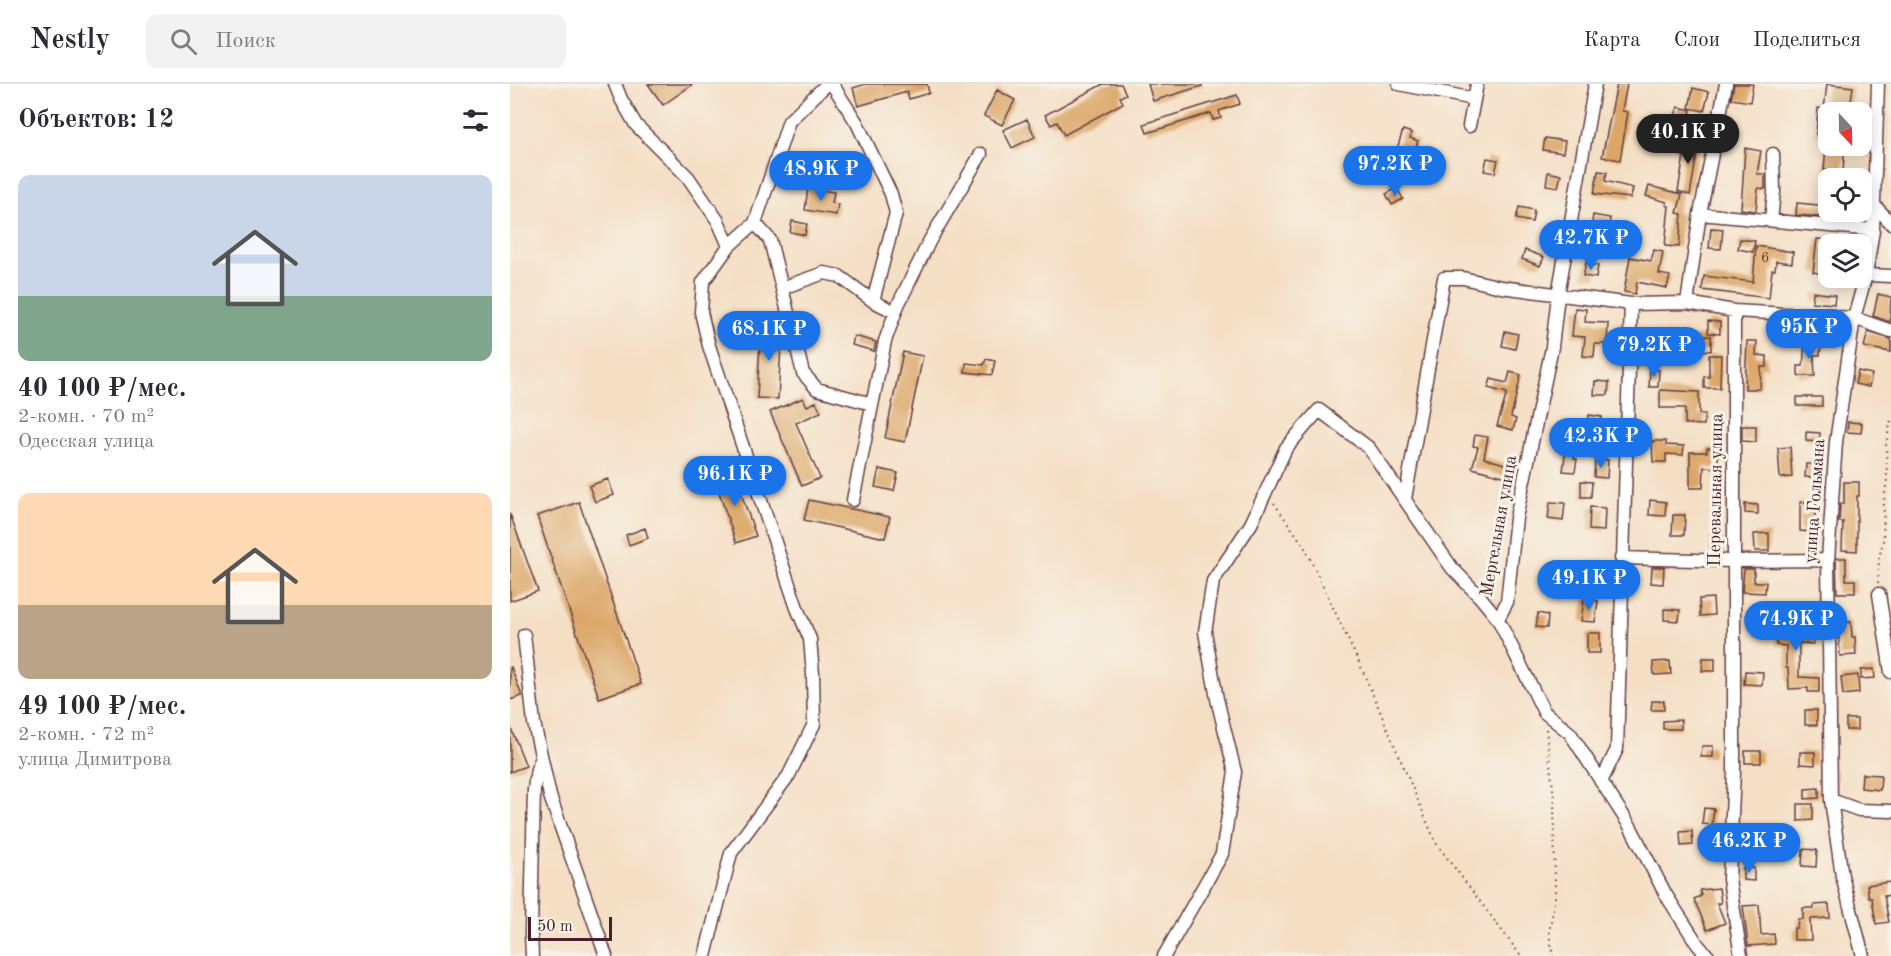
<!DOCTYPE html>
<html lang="ru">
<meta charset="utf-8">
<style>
:root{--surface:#fff;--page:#f2f2f3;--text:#2b2b33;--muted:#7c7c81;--line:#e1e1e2;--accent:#1a73e8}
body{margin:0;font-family:"Old Standard TT",serif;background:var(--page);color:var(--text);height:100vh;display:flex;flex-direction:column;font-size:22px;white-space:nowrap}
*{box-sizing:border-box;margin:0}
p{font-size:20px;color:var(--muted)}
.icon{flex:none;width:33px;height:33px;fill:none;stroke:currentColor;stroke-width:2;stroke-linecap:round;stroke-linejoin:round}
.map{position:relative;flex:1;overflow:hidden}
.panel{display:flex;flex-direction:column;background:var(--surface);width:510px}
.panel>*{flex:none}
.needle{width:39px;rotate:158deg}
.tools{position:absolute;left:1308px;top:18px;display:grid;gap:12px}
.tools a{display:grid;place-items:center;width:54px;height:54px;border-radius:12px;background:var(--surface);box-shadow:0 3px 15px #0003;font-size:30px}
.scale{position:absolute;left:18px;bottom:15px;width:84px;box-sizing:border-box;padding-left:6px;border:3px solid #4a1f2b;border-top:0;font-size:16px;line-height:21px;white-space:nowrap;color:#4a1f2b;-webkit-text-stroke:4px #f7f3e8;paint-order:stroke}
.price{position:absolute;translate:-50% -51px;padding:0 14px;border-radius:21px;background:var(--accent);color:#fff;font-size:20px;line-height:39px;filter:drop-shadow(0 2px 3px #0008)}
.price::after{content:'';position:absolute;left:50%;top:36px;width:18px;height:14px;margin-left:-9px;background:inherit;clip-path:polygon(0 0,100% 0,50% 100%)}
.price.on{background:#222;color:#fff}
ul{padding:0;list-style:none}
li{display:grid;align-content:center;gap:12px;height:318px;padding:0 18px}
li span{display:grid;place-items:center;height:186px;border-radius:12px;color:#555}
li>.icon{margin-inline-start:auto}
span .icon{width:108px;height:108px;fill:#fffc;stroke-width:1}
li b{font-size:26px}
h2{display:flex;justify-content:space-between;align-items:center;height:72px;padding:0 18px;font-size:26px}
header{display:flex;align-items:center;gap:36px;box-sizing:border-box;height:84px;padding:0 30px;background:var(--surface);border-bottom:2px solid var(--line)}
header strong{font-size:28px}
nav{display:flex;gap:33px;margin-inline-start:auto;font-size:21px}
.search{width:420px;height:54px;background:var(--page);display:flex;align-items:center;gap:15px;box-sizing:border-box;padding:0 21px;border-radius:12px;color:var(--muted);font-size:22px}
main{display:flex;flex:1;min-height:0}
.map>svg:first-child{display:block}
</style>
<header>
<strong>Nestly</strong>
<div class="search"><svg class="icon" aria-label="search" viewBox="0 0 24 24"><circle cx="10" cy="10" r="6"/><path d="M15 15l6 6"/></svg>Поиск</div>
<nav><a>Карта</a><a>Слои</a><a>Поделиться</a></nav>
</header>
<main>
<section class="panel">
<h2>Объектов: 12<svg class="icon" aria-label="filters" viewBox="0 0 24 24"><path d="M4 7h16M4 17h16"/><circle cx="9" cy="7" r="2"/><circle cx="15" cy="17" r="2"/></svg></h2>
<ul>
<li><span style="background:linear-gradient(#c9d6e8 65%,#7fa58c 0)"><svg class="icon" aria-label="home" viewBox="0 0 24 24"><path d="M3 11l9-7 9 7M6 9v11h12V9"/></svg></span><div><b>40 100 ₽/мес.</b><p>2-комн. · 70 m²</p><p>Одесская улица</p></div></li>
<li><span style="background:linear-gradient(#ffd9b3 60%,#b9a48a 0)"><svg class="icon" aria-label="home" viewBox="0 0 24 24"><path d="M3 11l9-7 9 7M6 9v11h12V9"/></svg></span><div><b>49 100 ₽/мес.</b><p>2-комн. · 72 m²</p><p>улица Димитрова</p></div></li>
</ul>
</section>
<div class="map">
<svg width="1381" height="872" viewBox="0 0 1381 872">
<rect width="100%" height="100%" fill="#f7f3e8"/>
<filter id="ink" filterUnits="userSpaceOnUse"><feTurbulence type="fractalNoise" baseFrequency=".0167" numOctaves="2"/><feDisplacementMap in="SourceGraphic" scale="12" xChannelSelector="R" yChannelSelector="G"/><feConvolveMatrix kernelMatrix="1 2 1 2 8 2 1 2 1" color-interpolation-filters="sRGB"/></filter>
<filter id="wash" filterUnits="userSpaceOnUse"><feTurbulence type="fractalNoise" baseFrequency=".008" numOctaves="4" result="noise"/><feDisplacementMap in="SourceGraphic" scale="24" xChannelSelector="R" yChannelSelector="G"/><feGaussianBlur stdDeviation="1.35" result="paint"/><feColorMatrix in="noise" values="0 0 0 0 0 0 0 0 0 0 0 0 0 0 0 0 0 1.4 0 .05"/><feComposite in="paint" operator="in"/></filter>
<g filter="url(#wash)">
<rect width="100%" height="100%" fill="#f4dfc5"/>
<g id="blocks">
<path fill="#dba666" d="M138 0H183L153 21Z
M356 0H417L419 9 399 15 397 8 348 22 343 4Z
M593 0H611L616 10 610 13 613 19 554 51 547 38 541 41 535 31Z
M638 0H692V2L643 17Z
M1107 0H1117L1112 27 1118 28 1110 76 1092 73Z
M1224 0H1243L1240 18 1221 15Z
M1317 0 1343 3 1340 24H1336L1335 28H1318V51L1306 50 1308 24 1314 25Z
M1183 4 1199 8 1194 27 1179 24Z
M487 6 505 16 492 41 474 32Z
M727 11 730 20 709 27 711 34 703 36 701 29 637 49 634 40Z
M1168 23 1181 26 1176 47 1161 44Z
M517 35 525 53 502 64 493 46Z
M893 46 902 49 900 54 908 57 905 66 896 64 894 71 886 68Z
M1035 54 1055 57 1053 69 1033 66Z
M1173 54 1189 58 1180 111 1168 107 1174 72 1169 71Z
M1316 61 1335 62 1333 87 1314 86Z
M1235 64 1251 67 1247 90H1255V105L1248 104 1246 127 1231 125Z
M977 74 988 76 985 89 974 87Z
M1088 87 1097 88 1095 97 1123 104 1121 114 1084 110Z
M1038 88 1051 91 1048 103 1036 101Z
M1139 102 1172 110 1167 129 1172 130 1169 163 1155 162 1159 122 1156 121 1157 118 1136 112Z
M298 104 324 108 322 119 328 120 326 131 295 126Z
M887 104 893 115 882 121 876 110Z
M1287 119 1318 122V128H1329L1328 134 1286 131Z
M1009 123 1024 126 1022 138 1006 135Z
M1083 131 1100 134 1098 148 1081 145Z
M282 137 297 140 295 151 280 148Z
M1201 144 1213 145 1211 165 1199 164Z
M1230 155 1245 157 1243 168 1228 165Z
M1307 155 1318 156V191L1303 188Z
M1246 162 1283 168 1282 179 1266 177 1265 186H1262L1259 214 1192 206 1194 192 1243 198Z
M1015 166 1034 173 1030 182 1012 175Z
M1144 166 1153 168 1149 190 1160 192 1157 204 1127 198 1125 210 1114 208 1120 173 1141 177Z
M1076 179 1088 182 1086 194 1073 192Z
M1303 208 1325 211 1324 220 1302 218Z
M1368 210 1381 213 1380 238 1363 232Z
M1065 224 1076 225 1075 238 1098 239 1097 260H1085L1084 273 1073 272 1075 253 1062 252Z
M1198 237 1210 238V250L1198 249Z
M251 241 272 243 268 315 247 314Z
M995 247 1008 250 1005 265 992 262Z
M1358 248 1381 255V268L1354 263Z
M344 252 366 258 364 267 342 261Z
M1143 252 1185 254V252H1201V267L1142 262Z
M1237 257H1247L1246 271 1257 272V283H1251L1250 305H1235Z
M1295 259 1311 260 1310 271H1304L1305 292H1288V282H1293Z
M393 268 413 272 395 358 375 354Z
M1199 271H1211L1210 304H1194V292L1199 293Z
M476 275 485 277 482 291 455 288 456 279 474 281Z
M1140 285 1149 286 1148 303H1139Z
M1348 287 1362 290 1359 303 1345 300Z
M1000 288 1011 291 1001 333 1006 335 1003 346 987 342 997 309 978 304 981 295 997 299Z
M1085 297 1099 298 1098 311H1084Z
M1150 306 1189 308V330H1195L1194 341 1175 340V324H1150Z
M1287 313H1312V322H1287Z
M293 314 297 322 306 318 311 328 286 339 310 394 292 402 260 328Z
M1079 331 1092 333 1091 345 1077 344Z
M1338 338 1352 339 1351 349 1337 348Z
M1232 342H1246V358L1232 357Z
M1044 345 1059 346 1057 360 1043 358Z
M1296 348 1310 349V358L1296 357Z
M965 351 978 353 974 374 1001 382 997 393 962 384 968 363 963 362Z
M1142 357H1156V361L1174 362 1173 371 1156 370V378H1143Z
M1280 363 1282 393 1270 394 1268 364Z
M1056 364 1065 365 1064 375H1067L1065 388 1053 387Z
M1197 364H1208V384L1194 383 1193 404H1180V368H1197Z
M1085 375 1098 376 1097 394 1084 393Z
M1296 380H1307V394L1295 393Z
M369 385 388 389 384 407 365 403Z
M223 386 246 452 226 459 204 393Z
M98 395 104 411 85 418 79 402Z
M1071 397 1082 398 1081 413H1071Z
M1334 398H1349V412H1347V467L1332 466 1333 438H1329L1330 420H1334Z
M299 416 380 433 375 454 294 436Z
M1140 416 1156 418 1155 432 1139 431Z
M69 418 131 600 89 614 27 432Z
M1040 418 1055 419 1053 437 1038 435Z
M1290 418 1307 419 1303 448 1290 447Z
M1235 420 1248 421V430L1235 429Z
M1080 423 1095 424 1094 447 1079 446Z
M0 430 28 507 0 517Z
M1163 431H1175L1174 451H1162Z
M135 444 138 454 119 461 116 451Z
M1259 449V467H1245L1244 450Z
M1201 452H1212L1211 468 1200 467Z
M1326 474H1336V496H1345V509H1327Z
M1078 478 1092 479 1091 498 1077 497Z
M1142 483H1154L1153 500 1141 499Z
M1234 485H1244V498H1256L1255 509 1232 508Z
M1203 514 1204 531 1190 532 1189 515Z
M1074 515 1088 517 1085 538 1071 537Z
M1154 525 1170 526 1169 537 1154 536Z
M1028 529 1038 531 1037 544 1026 543Z
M1273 531H1290L1289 544 1304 545 1303 560 1289 559V593L1309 594V608H1298V604L1279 605 1278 584H1276V562L1266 561V552L1273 553Z
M1328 538H1341L1342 553H1345L1346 571 1330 572Z
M1077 549H1090V569H1077Z
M1193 574H1205V587H1192Z
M1160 577 1161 590 1144 591 1143 578Z
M1 583 12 612 0 616V584Z
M1364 585 1365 594 1351 595V586Z
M1235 587 1253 588 1252 601 1234 600Z
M1348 591 1349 609 1333 611 1331 593Z
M1142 617H1154V626H1141Z
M1295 626H1307V641H1295Z
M1336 635H1347V646H1336Z
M1171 636V645H1153V637Z
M0 642 16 682 0 688Z
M1192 662H1203V673H1191Z
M1235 667H1251V679H1235Z
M1290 668H1305V681L1290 680Z
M1352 690 1371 691 1370 706 1351 704Z
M1309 704V714L1295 715V705Z
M1288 720H1303V736L1288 737Z
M1194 724 1204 725 1202 741 1192 740Z
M1271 744 1281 745 1279 760 1269 759Z
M1182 747 1183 761 1171 762 1170 748Z
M1293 765 1307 766 1306 783 1292 782Z
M1233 784H1244V797L1233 796Z
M1380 798 1381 811 1374 812 1379 838 1366 840 1362 814H1359L1357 801Z
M1209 804 1211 819H1207L1215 839 1197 846 1184 815 1191 812 1190 806Z
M1319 820 1320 834 1300 835 1301 856H1284V844H1287L1288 835H1293V824H1304V821Z
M1249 821 1251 851 1264 850 1265 860 1238 862 1233 822Z"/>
</g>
</g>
<g filter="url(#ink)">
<use href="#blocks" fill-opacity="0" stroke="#643c42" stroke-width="1.5"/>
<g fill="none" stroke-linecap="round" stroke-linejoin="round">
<defs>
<path id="minor" d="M105 0 111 15 126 41 178 93 208 137 219 162
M322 0 347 39 381 110 386 129 363 217
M889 0 964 15
M959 42 967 0
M1364 121 1381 139
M1190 130 1363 146
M1261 136 1264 108 1263 70
M245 139 260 156 293 289 307 305 362 320
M1356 191 1381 192
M272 204 314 189 329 192 363 217 385 228
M1177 219 1190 130 1216 0
M1224 227V688L1219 795 1231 872
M895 415 934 194H953L991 203 1121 220 1177 219 1224 227 1344 234 1381 247
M343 416 375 257 388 221 420 156 471 70
M1111 474 1223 477 1318 476
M1369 510 1381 588
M988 535 997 518 1006 434 1042 263 1048 211 1085 0
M14 551 24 639 40 712 96 872
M1091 698 1107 665 1121 220
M1321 716 1349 726 1381 727
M22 872 21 850 24 705 27 685 31 676
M195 872 221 769 279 691 304 640 303 590 300 555 287 524 199 262 191 228 193 198 219 162 245 139 279 37 317 0
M654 872 712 770 725 688 707 615 695 548 703 497 741 440 776 364 809 326 859 364 942 484 971 514 988 535 1034 628 1060 649 1120 742 1156 811 1188 861 1198 872
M1353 872 1332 792 1321 716 1318 476 1326 358 1344 234 1356 191 1363 146 1368 0"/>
</defs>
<use href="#minor" stroke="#643c42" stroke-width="15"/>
<path stroke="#643c42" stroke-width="2" stroke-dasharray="1.5 4.5" stroke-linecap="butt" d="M764 419 794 462 852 585 926 759 1011 872
M1368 499 1369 474 1373 458 1374 417 1377 395 1376 359 1381 336
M1036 645 1044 714 1045 814 1039 849 1043 872"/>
<use href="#minor" stroke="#fff" stroke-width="12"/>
</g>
</g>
<g text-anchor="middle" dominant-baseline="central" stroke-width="6" stroke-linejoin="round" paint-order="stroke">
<g font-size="15" fill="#6e413a">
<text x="1255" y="174">6</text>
</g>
<g font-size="18" fill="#4a1f2b" stroke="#f7f3e8">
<text transform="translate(1206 406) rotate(-89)">Перевальная улица</text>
<text transform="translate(1305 417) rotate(-86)">улица Гольмана</text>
<text transform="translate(989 442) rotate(-80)">Мергельная улица</text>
</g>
</g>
</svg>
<div class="tools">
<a><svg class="needle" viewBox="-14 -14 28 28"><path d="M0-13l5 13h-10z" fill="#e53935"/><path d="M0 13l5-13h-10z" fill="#7c7c81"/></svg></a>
<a><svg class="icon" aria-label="locate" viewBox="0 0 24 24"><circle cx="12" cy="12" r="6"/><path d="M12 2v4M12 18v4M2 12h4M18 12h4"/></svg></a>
<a><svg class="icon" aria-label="layers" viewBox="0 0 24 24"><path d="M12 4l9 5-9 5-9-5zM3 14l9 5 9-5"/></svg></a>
</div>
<div class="scale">50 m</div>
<b class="price on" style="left:1178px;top:81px">40.1K ₽</b>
<b class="price" style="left:885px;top:113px">97.2K ₽</b>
<b class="price" style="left:311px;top:118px">48.9K ₽</b>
<b class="price" style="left:1081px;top:187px">42.7K ₽</b>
<b class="price" style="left:1299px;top:276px">95K ₽</b>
<b class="price" style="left:259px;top:278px">68.1K ₽</b>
<b class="price" style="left:1144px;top:294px">79.2K ₽</b>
<b class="price" style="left:1091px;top:385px">42.3K ₽</b>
<b class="price" style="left:225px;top:423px">96.1K ₽</b>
<b class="price" style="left:1079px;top:527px">49.1K ₽</b>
<b class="price" style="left:1286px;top:568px">74.9K ₽</b>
<b class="price" style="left:1239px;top:790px">46.2K ₽</b>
</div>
</main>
